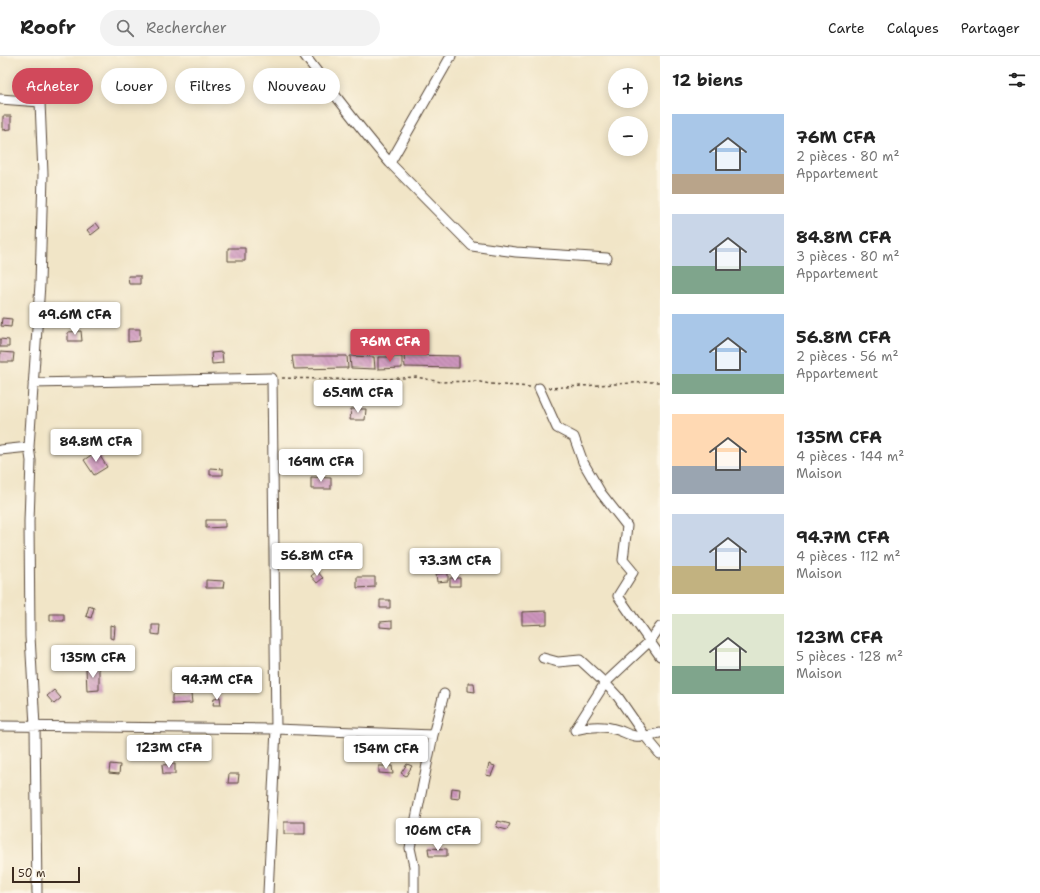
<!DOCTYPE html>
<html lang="fr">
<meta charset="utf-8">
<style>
:root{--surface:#fff;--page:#f2f2f2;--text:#222;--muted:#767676;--line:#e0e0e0;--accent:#d1495b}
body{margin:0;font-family:"Shantell Sans",sans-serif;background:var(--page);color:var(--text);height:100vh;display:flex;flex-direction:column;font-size:15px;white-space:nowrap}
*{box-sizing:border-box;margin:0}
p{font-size:13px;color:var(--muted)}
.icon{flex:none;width:22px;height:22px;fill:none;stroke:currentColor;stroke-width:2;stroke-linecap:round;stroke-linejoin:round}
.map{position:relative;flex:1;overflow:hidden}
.panel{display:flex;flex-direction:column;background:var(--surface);width:380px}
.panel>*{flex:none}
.top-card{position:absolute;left:12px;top:12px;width:380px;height:36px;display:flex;gap:8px}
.controls{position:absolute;left:608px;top:12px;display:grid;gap:8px}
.controls a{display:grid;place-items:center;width:40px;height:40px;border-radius:50%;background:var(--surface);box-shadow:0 2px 10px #0003;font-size:20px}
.scale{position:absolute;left:12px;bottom:10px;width:68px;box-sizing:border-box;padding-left:4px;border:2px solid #3b2a1e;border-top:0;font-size:11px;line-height:14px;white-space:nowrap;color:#3b2a1e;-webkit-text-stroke:3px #fcf5e5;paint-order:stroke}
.price{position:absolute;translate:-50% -34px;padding:0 9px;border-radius:4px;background:#fff;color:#222;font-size:13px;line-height:26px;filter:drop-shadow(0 1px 2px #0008)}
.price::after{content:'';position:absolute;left:50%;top:24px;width:12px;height:9px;margin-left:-6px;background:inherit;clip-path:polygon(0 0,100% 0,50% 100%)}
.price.active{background:var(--accent);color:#fff}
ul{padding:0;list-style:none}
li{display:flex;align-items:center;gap:12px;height:100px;padding:0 12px}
li span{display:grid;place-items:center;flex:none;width:112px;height:80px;border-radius:0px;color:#555}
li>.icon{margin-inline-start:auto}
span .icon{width:48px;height:48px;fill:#fffc;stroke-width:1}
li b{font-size:17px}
h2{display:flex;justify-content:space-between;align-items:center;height:48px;padding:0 12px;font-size:17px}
.chip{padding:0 14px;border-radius:18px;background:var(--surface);box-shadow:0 2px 10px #0003;font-size:14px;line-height:36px}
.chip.active{background:var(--accent);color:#fff}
header{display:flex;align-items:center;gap:24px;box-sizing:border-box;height:56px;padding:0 20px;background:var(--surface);border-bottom:1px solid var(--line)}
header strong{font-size:19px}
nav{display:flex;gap:22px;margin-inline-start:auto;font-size:14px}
.search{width:280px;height:36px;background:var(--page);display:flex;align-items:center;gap:10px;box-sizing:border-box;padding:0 14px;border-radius:22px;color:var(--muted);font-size:15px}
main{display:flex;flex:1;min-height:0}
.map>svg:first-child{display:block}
</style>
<header>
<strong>Roofr</strong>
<div class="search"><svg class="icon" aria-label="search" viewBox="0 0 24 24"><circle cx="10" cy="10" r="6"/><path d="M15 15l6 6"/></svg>Rechercher</div>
<nav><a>Carte</a><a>Calques</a><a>Partager</a></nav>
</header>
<main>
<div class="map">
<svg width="660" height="837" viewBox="0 0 660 837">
<defs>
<pattern id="building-back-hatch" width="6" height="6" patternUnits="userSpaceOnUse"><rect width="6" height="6" fill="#cd95bd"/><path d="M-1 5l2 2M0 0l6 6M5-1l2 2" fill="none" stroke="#a87a99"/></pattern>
</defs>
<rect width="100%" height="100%" fill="#fcf5e5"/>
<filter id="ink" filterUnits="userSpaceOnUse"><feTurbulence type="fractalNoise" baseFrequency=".025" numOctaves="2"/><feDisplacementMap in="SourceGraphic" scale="8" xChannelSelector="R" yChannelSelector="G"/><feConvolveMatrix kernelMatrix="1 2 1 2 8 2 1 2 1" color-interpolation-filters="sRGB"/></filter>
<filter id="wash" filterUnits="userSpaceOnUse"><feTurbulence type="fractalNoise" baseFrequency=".012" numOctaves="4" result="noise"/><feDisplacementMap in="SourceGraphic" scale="16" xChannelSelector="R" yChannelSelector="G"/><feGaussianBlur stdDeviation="0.9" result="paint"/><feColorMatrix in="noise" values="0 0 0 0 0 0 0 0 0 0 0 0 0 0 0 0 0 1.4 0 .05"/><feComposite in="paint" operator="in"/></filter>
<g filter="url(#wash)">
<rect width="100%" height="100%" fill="#f1e5c7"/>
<g id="blocks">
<path fill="url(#building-back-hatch)" d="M3 60H11V73L3 74Z
M96 167 100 172 91 179 87 174Z
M228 192H245V205H228Z
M128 220H140V228H129Z
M2 262 12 263 11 271 1 270Z
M128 273H140V285L128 286Z
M81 275 82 285H68V276Z
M0 283 9 284V291H0Z
M0 296 14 297 13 306H0Z
M222 296 223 307 212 308 211 297Z
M404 299 459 300V312L405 311Z
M292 300H347L348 312 294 313Z
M350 300 374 301 375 313 351 312Z
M378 301H402V312L378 313Z
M351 353H366L365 364H350Z
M97 395 107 411 94 419 84 404Z
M210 412 223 413V419H210Z
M311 421 331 422V433H311Z
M206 464H225V471L206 472Z
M317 515 323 522 317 527 311 520Z
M448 517V525L437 526 436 518Z
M357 521H375V531L357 532Z
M450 522H460V530H450Z
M206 524 224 525 223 532H206Z
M380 544H390V552H380Z
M89 550 94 552 91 562 86 560Z
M547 555V568L522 569V556Z
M50 558H64V565H50Z
M392 565V572L380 571V566Z
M110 569 115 570 114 583 110 582Z
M152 569H160L159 579 152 578Z
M86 612H99V634L87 635Z
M468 627H474L475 636 468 635Z
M54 634 61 642 54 648 47 640Z
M191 638 192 647 172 648V639Z
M220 641 221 649H213L214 642Z
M110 708 120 709 119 718 109 717Z
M175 708V718H163L162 709Z
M407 708 412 710 406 720 401 717Z
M489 708 495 710 491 720 486 719Z
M379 710H392L393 718 379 717Z
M229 718H239L238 727H228Z
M452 732 460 733 459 743 451 742Z
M498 765 510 768 507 774 496 771Z
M284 766H305V778H284Z
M428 792 447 793V800H429Z"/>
</g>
</g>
<g filter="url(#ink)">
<use href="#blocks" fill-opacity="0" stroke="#564637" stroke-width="1"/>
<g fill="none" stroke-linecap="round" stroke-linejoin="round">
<defs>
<path id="street" d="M305 0C333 36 360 73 390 107L472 190 516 196 607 202
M0 43 40 46 43 118 40 228 29 391 31 405 29 466 30 580 35 670 37 837
M390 107 451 0
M33 327 272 322 276 673 268 837
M539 332 557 372 574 381 583 406 601 437 627 470 623 504 633 516 618 540 660 600
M0 394 29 391
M543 602 558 606 580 604 605 627 618 641 645 680 660 698
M0 670 276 673 433 679
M575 674 605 627 650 585 660 571
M575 674C590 670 603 669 618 674 624 676 629 679 635 680 644 681 652 679 660 677
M414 837V810L410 792 433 679 444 638"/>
</defs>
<use href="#street" stroke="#564637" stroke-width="11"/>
<path stroke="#564637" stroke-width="1.5" stroke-dasharray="3 3" stroke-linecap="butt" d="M282 322 369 324 416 321 441 326 475 325 490 328 531 331
M548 332 649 326H660"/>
<use href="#street" stroke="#fff" stroke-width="9"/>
</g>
</g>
</svg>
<div class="controls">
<a>+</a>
<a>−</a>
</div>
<div class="scale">50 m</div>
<b class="price" style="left:75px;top:280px">49.6M CFA</b>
<b class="price active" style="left:390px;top:307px">76M CFA</b>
<b class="price" style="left:358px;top:358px">65.9M CFA</b>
<b class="price" style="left:96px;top:407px">84.8M CFA</b>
<b class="price" style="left:321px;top:427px">169M CFA</b>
<b class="price" style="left:317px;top:521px">56.8M CFA</b>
<b class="price" style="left:455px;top:526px">73.3M CFA</b>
<b class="price" style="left:93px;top:623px">135M CFA</b>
<b class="price" style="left:217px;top:645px">94.7M CFA</b>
<b class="price" style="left:169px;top:713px">123M CFA</b>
<b class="price" style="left:386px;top:714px">154M CFA</b>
<b class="price" style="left:438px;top:796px">106M CFA</b>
<div class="top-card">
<a class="chip active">Acheter</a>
<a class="chip">Louer</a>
<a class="chip">Filtres</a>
<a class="chip">Nouveau</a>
</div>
</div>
<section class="panel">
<h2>12 biens<svg class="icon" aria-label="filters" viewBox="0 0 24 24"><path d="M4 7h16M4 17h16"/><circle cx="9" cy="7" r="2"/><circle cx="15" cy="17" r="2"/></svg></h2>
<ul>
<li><span style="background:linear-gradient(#a9c7e8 75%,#b9a48a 0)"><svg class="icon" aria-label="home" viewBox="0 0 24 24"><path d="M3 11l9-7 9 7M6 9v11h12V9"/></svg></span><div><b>76M CFA</b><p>2 pièces · 80 m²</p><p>Appartement</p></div></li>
<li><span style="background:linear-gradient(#c9d6e8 65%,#7fa58c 0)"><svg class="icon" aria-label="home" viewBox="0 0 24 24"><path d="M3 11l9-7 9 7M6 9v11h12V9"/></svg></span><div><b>84.8M CFA</b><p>3 pièces · 80 m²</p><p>Appartement</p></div></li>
<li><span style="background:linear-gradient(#a9c7e8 75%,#7fa58c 0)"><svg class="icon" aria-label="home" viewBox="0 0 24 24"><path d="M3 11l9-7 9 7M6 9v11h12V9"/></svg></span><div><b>56.8M CFA</b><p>2 pièces · 56 m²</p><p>Appartement</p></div></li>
<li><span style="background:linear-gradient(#ffd9b3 65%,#9aa5b1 0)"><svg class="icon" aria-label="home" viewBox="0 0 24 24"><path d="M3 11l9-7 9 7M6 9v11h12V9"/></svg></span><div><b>135M CFA</b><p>4 pièces · 144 m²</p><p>Maison</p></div></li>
<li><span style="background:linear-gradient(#c9d6e8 65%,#c2b280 0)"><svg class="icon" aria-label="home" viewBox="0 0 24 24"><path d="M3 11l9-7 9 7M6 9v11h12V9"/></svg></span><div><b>94.7M CFA</b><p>4 pièces · 112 m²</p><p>Maison</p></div></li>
<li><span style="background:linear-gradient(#dfe7d0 65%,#7fa58c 0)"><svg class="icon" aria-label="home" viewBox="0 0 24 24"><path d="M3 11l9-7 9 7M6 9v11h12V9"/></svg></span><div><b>123M CFA</b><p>5 pièces · 128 m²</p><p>Maison</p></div></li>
</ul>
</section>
</main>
